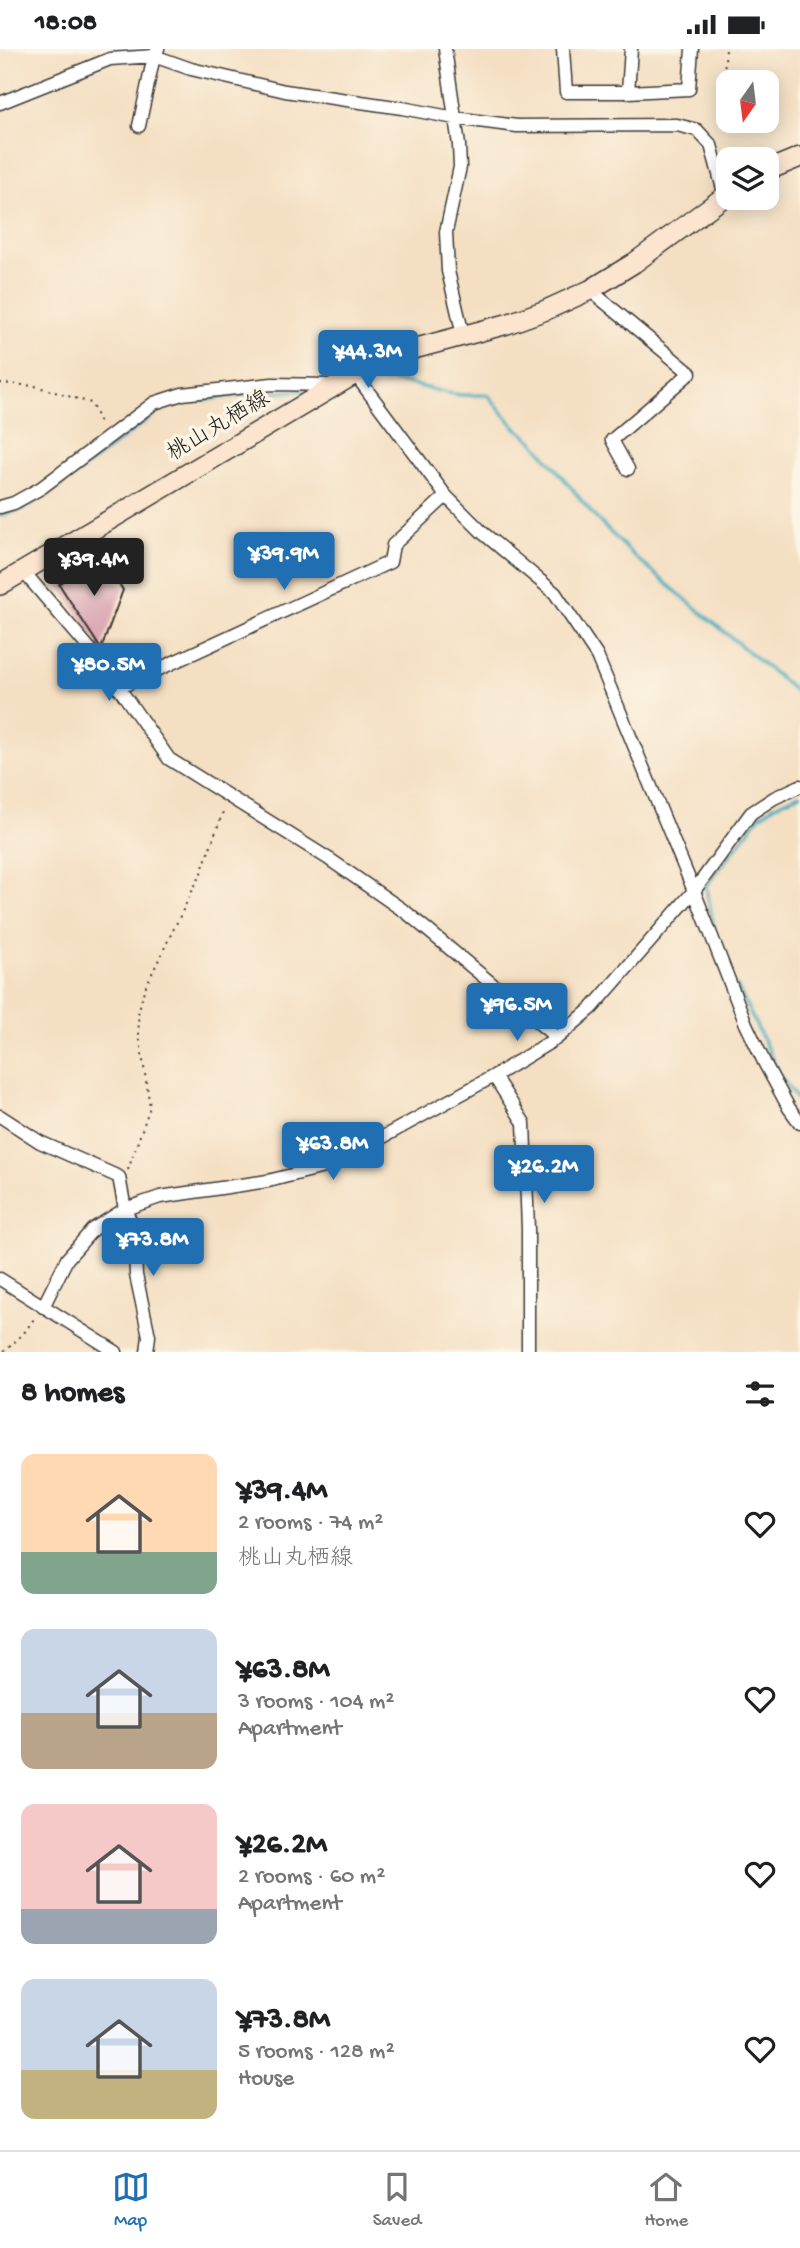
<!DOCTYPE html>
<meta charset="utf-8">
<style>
:root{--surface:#fff;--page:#f6f6f6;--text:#202124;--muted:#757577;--line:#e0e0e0;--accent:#1f6fb2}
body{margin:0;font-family:"Gochi Hand","Klee One",sans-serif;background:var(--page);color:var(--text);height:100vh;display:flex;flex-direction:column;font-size:26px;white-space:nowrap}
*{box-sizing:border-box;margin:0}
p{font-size:23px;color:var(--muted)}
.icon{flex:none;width:38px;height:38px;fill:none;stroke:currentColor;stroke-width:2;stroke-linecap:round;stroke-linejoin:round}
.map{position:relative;height:1303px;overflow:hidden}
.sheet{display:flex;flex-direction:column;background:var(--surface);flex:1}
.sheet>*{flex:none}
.needle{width:46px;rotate:194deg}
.fabs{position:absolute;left:716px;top:21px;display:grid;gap:14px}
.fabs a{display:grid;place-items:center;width:63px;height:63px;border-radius:14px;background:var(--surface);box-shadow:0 4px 18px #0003;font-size:35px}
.price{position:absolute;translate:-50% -60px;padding:0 16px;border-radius:7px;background:var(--accent);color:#fff;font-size:23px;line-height:46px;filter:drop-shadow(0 2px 4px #0008)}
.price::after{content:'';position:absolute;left:50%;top:42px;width:21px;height:16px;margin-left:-10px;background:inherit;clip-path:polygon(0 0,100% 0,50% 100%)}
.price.active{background:#222;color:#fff}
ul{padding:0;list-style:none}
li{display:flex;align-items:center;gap:21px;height:175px;padding:0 21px}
li span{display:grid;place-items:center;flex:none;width:196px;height:140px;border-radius:14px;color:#555}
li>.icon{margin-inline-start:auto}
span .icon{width:84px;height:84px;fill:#fffc;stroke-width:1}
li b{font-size:30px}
h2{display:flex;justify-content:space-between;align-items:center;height:84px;padding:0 21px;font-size:30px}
.status{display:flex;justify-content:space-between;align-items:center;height:49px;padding:0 35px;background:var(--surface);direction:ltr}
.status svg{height:19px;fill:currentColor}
.tabs{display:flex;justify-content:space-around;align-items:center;height:98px;border-top:2px solid var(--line);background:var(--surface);font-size:19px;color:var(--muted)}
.tabs a{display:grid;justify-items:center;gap:4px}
.tabs .active{color:var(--accent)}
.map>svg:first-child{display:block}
</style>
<div class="status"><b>18:08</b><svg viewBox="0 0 49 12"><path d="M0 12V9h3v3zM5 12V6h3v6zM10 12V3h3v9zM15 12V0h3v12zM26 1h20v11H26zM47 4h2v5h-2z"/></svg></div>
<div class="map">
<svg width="800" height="1303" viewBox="0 0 800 1303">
<rect width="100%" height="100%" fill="#fcf5e5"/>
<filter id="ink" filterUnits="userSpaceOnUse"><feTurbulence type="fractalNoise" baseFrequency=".0143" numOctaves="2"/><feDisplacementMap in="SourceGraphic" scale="14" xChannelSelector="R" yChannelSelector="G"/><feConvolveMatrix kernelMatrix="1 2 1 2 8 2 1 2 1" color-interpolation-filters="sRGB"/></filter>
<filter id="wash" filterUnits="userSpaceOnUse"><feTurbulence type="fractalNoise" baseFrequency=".00686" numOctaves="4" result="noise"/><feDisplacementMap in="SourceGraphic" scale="28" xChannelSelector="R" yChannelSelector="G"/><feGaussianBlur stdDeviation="1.57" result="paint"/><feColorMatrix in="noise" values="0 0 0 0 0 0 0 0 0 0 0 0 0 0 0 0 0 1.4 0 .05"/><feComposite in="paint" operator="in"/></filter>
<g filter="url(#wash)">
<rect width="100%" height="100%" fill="#f4dfc2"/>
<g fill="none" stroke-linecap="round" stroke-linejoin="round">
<path stroke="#3eaabe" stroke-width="3.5" d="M365 333C395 328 425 340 454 345 465 347 477 346 488 346L514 377 534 393 595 468 636 509 800 646
M0 466 23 460 59 438 165 357 231 347 306 341
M714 878 706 837 760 767 775 756 800 745
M737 937 781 1028 800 1055"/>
</g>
<g id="blocks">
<path fill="#d498ab" d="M102 509 123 541 101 600 59 535Z"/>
</g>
</g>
<g filter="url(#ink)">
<use href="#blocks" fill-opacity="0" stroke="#3c3935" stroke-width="2"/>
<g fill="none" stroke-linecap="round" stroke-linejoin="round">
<defs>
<path id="street" d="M445 0 459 96 460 118 446 183 448 222 463 286
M563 0 566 43H628
M631 0 628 43 689 40 692 0
M0 54 110 10 154 7 191 20 285 42 402 59 455 69 517 77 677 76 697 81 711 96 725 147
M139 77 154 7 158 0
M590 241 690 324 612 391 628 420
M355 325 446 447 483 484 555 544 597 607 694 842 746 975 765 1015 789 1059 800 1074
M0 458 14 454 41 439 154 354 182 345 272 335 332 336
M23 522 100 612 169 710 329 810 407 864 557 989
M118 639 390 513 393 496 446 447
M494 1027 524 1074 528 1180V1303
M0 1067 40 1093 119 1128 125 1160 134 1180 136 1226 149 1287 147 1303
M0 1230 116 1303
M43 1258 67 1210 93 1180 125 1160 160 1148 268 1132 332 1116 494 1027 557 989 592 959 694 842 751 764 774 749 800 737"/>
<path id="secondary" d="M766 122 800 108
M0 536 355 325 402 303 507 275 546 261 590 241 634 214 728 145"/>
</defs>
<use href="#street" stroke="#3c3935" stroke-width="15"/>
<use href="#secondary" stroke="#3c3935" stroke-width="22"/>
<path stroke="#3c3935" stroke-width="2" stroke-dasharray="2 5" stroke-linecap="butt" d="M721 59 726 0
M0 334 35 337 91 354 101 376
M128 1121 150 1058 139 985 138 965 144 941 201 824 224 760
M4 1303 24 1284 36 1267"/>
<use href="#street" stroke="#fff" stroke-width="12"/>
<use href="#secondary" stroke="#fce5cf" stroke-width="19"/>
</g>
</g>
<g text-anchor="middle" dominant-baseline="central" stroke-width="7" stroke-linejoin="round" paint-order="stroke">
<g font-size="23" fill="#1c1c1c" stroke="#fcf5e5">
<text transform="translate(219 378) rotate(-31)">桃山丸栖線</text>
</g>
</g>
</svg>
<div class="fabs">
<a><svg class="needle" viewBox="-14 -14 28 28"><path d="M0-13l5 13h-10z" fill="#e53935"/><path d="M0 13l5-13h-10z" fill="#757577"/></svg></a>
<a><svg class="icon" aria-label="layers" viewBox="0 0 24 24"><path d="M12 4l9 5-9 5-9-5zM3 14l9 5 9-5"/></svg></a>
</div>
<b class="price" style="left:368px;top:341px">¥44.3M</b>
<b class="price" style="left:284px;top:543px">¥39.9M</b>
<b class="price active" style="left:94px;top:549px">¥39.4M</b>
<b class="price" style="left:109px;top:654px">¥80.5M</b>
<b class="price" style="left:517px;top:994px">¥96.5M</b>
<b class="price" style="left:333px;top:1133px">¥63.8M</b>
<b class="price" style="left:544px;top:1156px">¥26.2M</b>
<b class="price" style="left:153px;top:1229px">¥73.8M</b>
</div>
<section class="sheet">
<h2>8 homes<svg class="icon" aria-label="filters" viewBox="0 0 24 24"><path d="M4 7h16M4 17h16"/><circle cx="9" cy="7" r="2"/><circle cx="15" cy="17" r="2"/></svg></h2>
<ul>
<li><span style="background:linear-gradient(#ffd9b3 70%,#7fa58c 0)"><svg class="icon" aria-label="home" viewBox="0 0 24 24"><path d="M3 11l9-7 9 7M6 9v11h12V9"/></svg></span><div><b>¥39.4M</b><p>2 rooms · 74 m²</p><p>桃山丸栖線</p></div><svg class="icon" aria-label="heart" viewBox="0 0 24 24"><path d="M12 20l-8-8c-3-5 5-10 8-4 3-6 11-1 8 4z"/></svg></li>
<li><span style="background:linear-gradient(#c9d6e8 60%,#b9a48a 0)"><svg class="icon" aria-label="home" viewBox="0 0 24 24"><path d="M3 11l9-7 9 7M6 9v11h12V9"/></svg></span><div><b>¥63.8M</b><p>3 rooms · 104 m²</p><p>Apartment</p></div><svg class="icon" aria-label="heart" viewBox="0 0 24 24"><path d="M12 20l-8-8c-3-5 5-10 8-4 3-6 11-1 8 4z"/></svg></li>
<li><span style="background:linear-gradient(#f6c9c9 75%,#9aa5b1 0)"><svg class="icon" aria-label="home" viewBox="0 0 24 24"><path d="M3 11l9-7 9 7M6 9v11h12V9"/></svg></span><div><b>¥26.2M</b><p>2 rooms · 60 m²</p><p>Apartment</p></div><svg class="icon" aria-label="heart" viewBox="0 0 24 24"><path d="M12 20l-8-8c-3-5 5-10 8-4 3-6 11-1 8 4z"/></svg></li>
<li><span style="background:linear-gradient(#c9d6e8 65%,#c2b280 0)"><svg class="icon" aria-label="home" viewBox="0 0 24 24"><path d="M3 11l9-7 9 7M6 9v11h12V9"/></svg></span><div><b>¥73.8M</b><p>5 rooms · 128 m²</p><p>House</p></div><svg class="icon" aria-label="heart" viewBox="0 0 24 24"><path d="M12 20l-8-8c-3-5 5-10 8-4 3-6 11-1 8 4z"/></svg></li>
</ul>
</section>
<nav class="tabs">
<a class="active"><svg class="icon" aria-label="map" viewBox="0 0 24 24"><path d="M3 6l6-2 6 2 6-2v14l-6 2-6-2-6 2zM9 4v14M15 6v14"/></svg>Map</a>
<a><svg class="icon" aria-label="saved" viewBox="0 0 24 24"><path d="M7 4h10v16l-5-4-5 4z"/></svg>Saved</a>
<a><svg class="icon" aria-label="home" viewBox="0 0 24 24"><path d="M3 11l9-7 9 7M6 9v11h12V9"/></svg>Home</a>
</nav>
